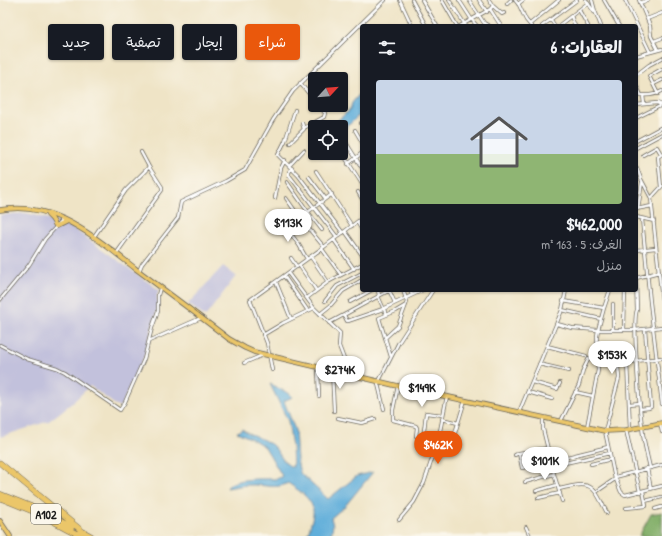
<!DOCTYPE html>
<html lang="ar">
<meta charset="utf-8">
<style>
:root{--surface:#171b24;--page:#20242c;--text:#f1f3f6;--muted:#9ea1a6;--accent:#ea580c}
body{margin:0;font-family:"Patrick Hand","Playpen Sans Arabic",sans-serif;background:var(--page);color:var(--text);direction:rtl;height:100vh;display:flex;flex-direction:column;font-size:15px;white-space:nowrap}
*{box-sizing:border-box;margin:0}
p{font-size:13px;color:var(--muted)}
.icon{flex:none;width:22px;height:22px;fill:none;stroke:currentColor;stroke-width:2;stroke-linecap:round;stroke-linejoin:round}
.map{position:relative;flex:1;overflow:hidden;direction:ltr}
.details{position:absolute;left:360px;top:24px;width:278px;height:268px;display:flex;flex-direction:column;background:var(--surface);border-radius:4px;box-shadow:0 1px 3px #0004;direction:rtl}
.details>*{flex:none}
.top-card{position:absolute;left:12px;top:24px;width:288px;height:36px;direction:rtl;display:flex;gap:8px}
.needle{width:26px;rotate:64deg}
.buttons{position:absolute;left:308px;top:72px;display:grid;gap:8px}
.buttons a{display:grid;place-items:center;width:40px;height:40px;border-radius:4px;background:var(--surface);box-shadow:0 1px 3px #0004;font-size:20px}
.price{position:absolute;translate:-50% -34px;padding:0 9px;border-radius:14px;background:#fff;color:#222;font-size:13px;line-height:26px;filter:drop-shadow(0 1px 2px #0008)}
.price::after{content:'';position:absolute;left:50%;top:24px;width:12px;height:9px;margin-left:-6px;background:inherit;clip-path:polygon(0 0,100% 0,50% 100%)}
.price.on{background:var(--accent);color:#fff}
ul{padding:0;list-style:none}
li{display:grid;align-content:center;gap:8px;height:212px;padding:0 16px}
li span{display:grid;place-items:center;height:124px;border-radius:4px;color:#555}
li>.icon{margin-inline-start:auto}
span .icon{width:72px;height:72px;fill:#fffc;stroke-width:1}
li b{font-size:17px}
h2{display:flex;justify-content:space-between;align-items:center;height:48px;padding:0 16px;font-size:17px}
.pill{padding:0 14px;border-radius:4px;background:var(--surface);box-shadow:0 1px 3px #0004;font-size:14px;line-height:36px}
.pill.on{background:var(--accent);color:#fff}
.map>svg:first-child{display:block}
</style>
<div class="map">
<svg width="662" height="536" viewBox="0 0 662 536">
<rect width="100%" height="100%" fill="#fbf7ec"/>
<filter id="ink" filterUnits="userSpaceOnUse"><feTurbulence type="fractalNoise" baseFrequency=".025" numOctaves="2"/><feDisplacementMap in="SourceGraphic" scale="8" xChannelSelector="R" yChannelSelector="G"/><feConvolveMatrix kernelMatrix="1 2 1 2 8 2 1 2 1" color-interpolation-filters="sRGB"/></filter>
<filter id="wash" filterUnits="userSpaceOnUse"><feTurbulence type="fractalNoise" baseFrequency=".012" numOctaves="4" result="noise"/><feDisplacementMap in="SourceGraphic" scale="16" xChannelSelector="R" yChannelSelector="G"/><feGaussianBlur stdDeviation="0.9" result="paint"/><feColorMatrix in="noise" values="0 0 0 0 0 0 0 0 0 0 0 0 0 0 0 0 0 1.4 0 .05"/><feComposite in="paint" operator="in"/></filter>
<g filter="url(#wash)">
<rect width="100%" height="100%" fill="#efe4c6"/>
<path fill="#c2c1dc" d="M26 213 67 224 159 290 157 296 158 307 144 357 121 406 118 407 90 386 72 403 49 421 0 437V215Z
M223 266 236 276 205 317 188 304Z"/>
<path fill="#80ad66" stroke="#4e6441" d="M662 512V536H639L651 514Z"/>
<path fill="#61aeda" stroke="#3e657b" d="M362 91V115L357 117 341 133V127H330L350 110 352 103Z
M270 384 290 394 292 397 284 401 295 430 297 460 300 473 328 499 357 476 373 472 345 506 331 518 333 525 331 536H307C309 529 312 522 313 514 315 500 298 490 288 483 277 490 263 484 250 485 242 485 234 487 227 488 232 477 266 479 277 479L282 476 265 447 254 440 237 432 242 429C251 436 263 438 272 445 280 452 283 465 293 467L292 447 288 421Z"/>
</g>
<g filter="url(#ink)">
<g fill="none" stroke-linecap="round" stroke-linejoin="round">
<defs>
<path id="minor" d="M400 0 412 26
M412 0 426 26
M422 0 437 26
M442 0 457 26
M449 0 466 26
M459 0 472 20 477 26
M469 0 484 23 489 26
M479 0 487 12
M515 0 519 5 526 20 531 26
M586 0 594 12
M592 0 595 11 601 26
M604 0 619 26
M625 0 650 52
M639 0 650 26 651 36 658 50
M640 3 648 0
M507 4 511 0
M518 4 523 0
M493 6 502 14 504 13
M490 9 501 26
M579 10 588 26
M571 16 575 26
M647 19 662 13
M551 20 555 26
M530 24 559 0
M460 26 490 9 493 6 489 0
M542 26 577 0
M558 26 588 3
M654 41 662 38
M636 56 662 49
M636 75 649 65 662 58
M300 83 315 101
M654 84 662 80
M636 85 641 95C649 96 655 95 662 91
M658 94 649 76 662 69
M643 95 644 104
M636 105 657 103 662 105
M295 110 285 141 278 155 298 175 343 233
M636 118 662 105
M361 123 362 125
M304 128 324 117 325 113 318 105
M355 130 362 142
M345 141 362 168
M636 141 662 127
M290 143 304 129 302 123
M636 148 662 134
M341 151 362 184
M643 155 657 147 661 154
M348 164 362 153
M290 165 304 150
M292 168 289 172V175L337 237
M637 168 641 179 651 198
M316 171 352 226
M309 177 325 198
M287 182 308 212
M662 186 651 198 662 301
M661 187 658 157 662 154
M358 192 362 199
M275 198 281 168 285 160
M286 198 300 218 324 247
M636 209 652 206
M638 209 642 182
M308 212 322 230
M636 217 654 221
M300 218 332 194
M642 219 650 302 662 404
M275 221 286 227 299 245 307 259
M357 222 362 230
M345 231 362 255
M93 238 126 190 149 167 141 152
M334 240 354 269
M322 249 341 275
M636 250 656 248
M116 254 162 190V187L149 167
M311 257 328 282
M291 258 297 267
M299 265 316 290
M139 271 142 264 178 218 181 202 226 181 245 170 273 120 293 91 385 0
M288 273 314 308 340 333 339 346 347 367 348 374
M284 276 308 311
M636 278 659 272
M636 280 637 310C632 318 640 411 642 426 643 440 647 454 650 468
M276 282 291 319
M378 290 379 296
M389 290 395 303
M410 290 412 295
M378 296 386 314
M307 298 328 282 362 264
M0 300 29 265 45 239 63 219
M325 301 337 286 362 273
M563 301 604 308 598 330H635L662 327
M350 302 372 290
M604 308 610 290
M562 310 601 319
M320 314 330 306 343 291 362 280
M344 315 347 321H348L383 309 423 290
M329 323 390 290
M557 324 572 328 598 330 597 336V360
M624 329 625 290
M613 330V304
M263 335 283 323 314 308
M385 338 398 326 407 302 403 290
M149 341 201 318
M0 345 27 359 57 368 65 372 120 410 125 402 144 359 152 328 158 311V295L160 288
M547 346 586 356
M625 356 627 362 630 429
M391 357 379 318 396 311 406 305
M627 362 662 358
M244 363 263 355
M539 364 569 371
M318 367 319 396
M272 370 267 343 250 300 324 247 362 218
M332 371 334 411
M532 382 557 389 560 383
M398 386 393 410V420L416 426 417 428 416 436
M528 392 552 399
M575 392 593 396
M629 404 640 403
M384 409 378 384 379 381 399 342 433 290
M640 409 649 408 651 407 645 329
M519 412 555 327 562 310 566 290
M338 418 362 423 375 419
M543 418V429L554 474 562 501
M442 419 458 423
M561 421 579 385 583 370 589 358 597 360 598 370 587 427
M660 423 662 432
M626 430 640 492
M424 431 426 413 443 415
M452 443 465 400
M519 453 522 468 608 447
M515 455 519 453 548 448
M565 463 610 453
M591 464 611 459
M662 465 615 477 621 492 625 495 662 486
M647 468 651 489
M525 482 554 474
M559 489C592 481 592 483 607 513
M536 491 557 485
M596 492 615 479 605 431 619 378 617 355
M538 498 560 493
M645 501 662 497
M626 508 646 506 643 491
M655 509 662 507
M399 520 414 502 424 483 438 441 447 396
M526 527 530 536"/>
<path id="major" d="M0 210C21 206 44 210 63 219 89 231 113 251 136 269 167 292 198 315 229 339L245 348 254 352 398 386 605 431 626 430 662 423
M48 215 52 219 56 226
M57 226 67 221
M0 521 10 536"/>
<path id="highway" d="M0 463 82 531
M0 494 30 506 72 527
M0 498 42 515
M49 519 81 536
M80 530 91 536"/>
</defs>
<use href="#minor" stroke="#666258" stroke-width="4"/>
<use href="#major" stroke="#666258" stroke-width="5.5"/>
<use href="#highway" stroke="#666258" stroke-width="6"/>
<use href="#minor" stroke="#fff" stroke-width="2.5"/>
<use href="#major" stroke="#ebc669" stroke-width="4"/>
<use href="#highway" stroke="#ebc669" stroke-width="5"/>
</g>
</g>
<g text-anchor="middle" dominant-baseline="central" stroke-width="3.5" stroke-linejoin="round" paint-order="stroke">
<rect fill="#fbf7ec" stroke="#5f5e5a" stroke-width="1" x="31" y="504" width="30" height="20" rx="3"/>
<g font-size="12" font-weight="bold" fill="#1c1c1c">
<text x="46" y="514">A102</text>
</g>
</g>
</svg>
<div class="buttons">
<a><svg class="needle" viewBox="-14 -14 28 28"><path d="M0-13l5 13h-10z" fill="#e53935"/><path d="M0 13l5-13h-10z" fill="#9ea1a6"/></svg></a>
<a><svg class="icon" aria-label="locate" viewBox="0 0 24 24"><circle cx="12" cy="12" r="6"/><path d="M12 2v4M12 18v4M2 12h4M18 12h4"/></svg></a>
</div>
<b class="price" style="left:288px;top:243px">$113K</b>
<b class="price" style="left:612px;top:375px">$153K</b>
<b class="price" style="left:340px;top:390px">$274K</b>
<b class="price" style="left:422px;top:408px">$149K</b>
<b class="price on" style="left:438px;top:465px">$462K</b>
<b class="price" style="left:545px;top:481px">$101K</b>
<div class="top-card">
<a class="pill on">شراء</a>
<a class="pill">إيجار</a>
<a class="pill">تصفية</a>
<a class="pill">جديد</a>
</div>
<section class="details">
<h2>العقارات: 6<svg class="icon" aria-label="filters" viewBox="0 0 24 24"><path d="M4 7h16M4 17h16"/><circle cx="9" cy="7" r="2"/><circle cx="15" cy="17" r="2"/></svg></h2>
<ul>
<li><span style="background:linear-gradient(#c9d6e8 60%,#8fb573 0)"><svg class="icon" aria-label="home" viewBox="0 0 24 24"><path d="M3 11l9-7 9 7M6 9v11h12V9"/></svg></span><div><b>$462,000</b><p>الغرف: 5 · 163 m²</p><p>منزل</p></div></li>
</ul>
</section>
</div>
